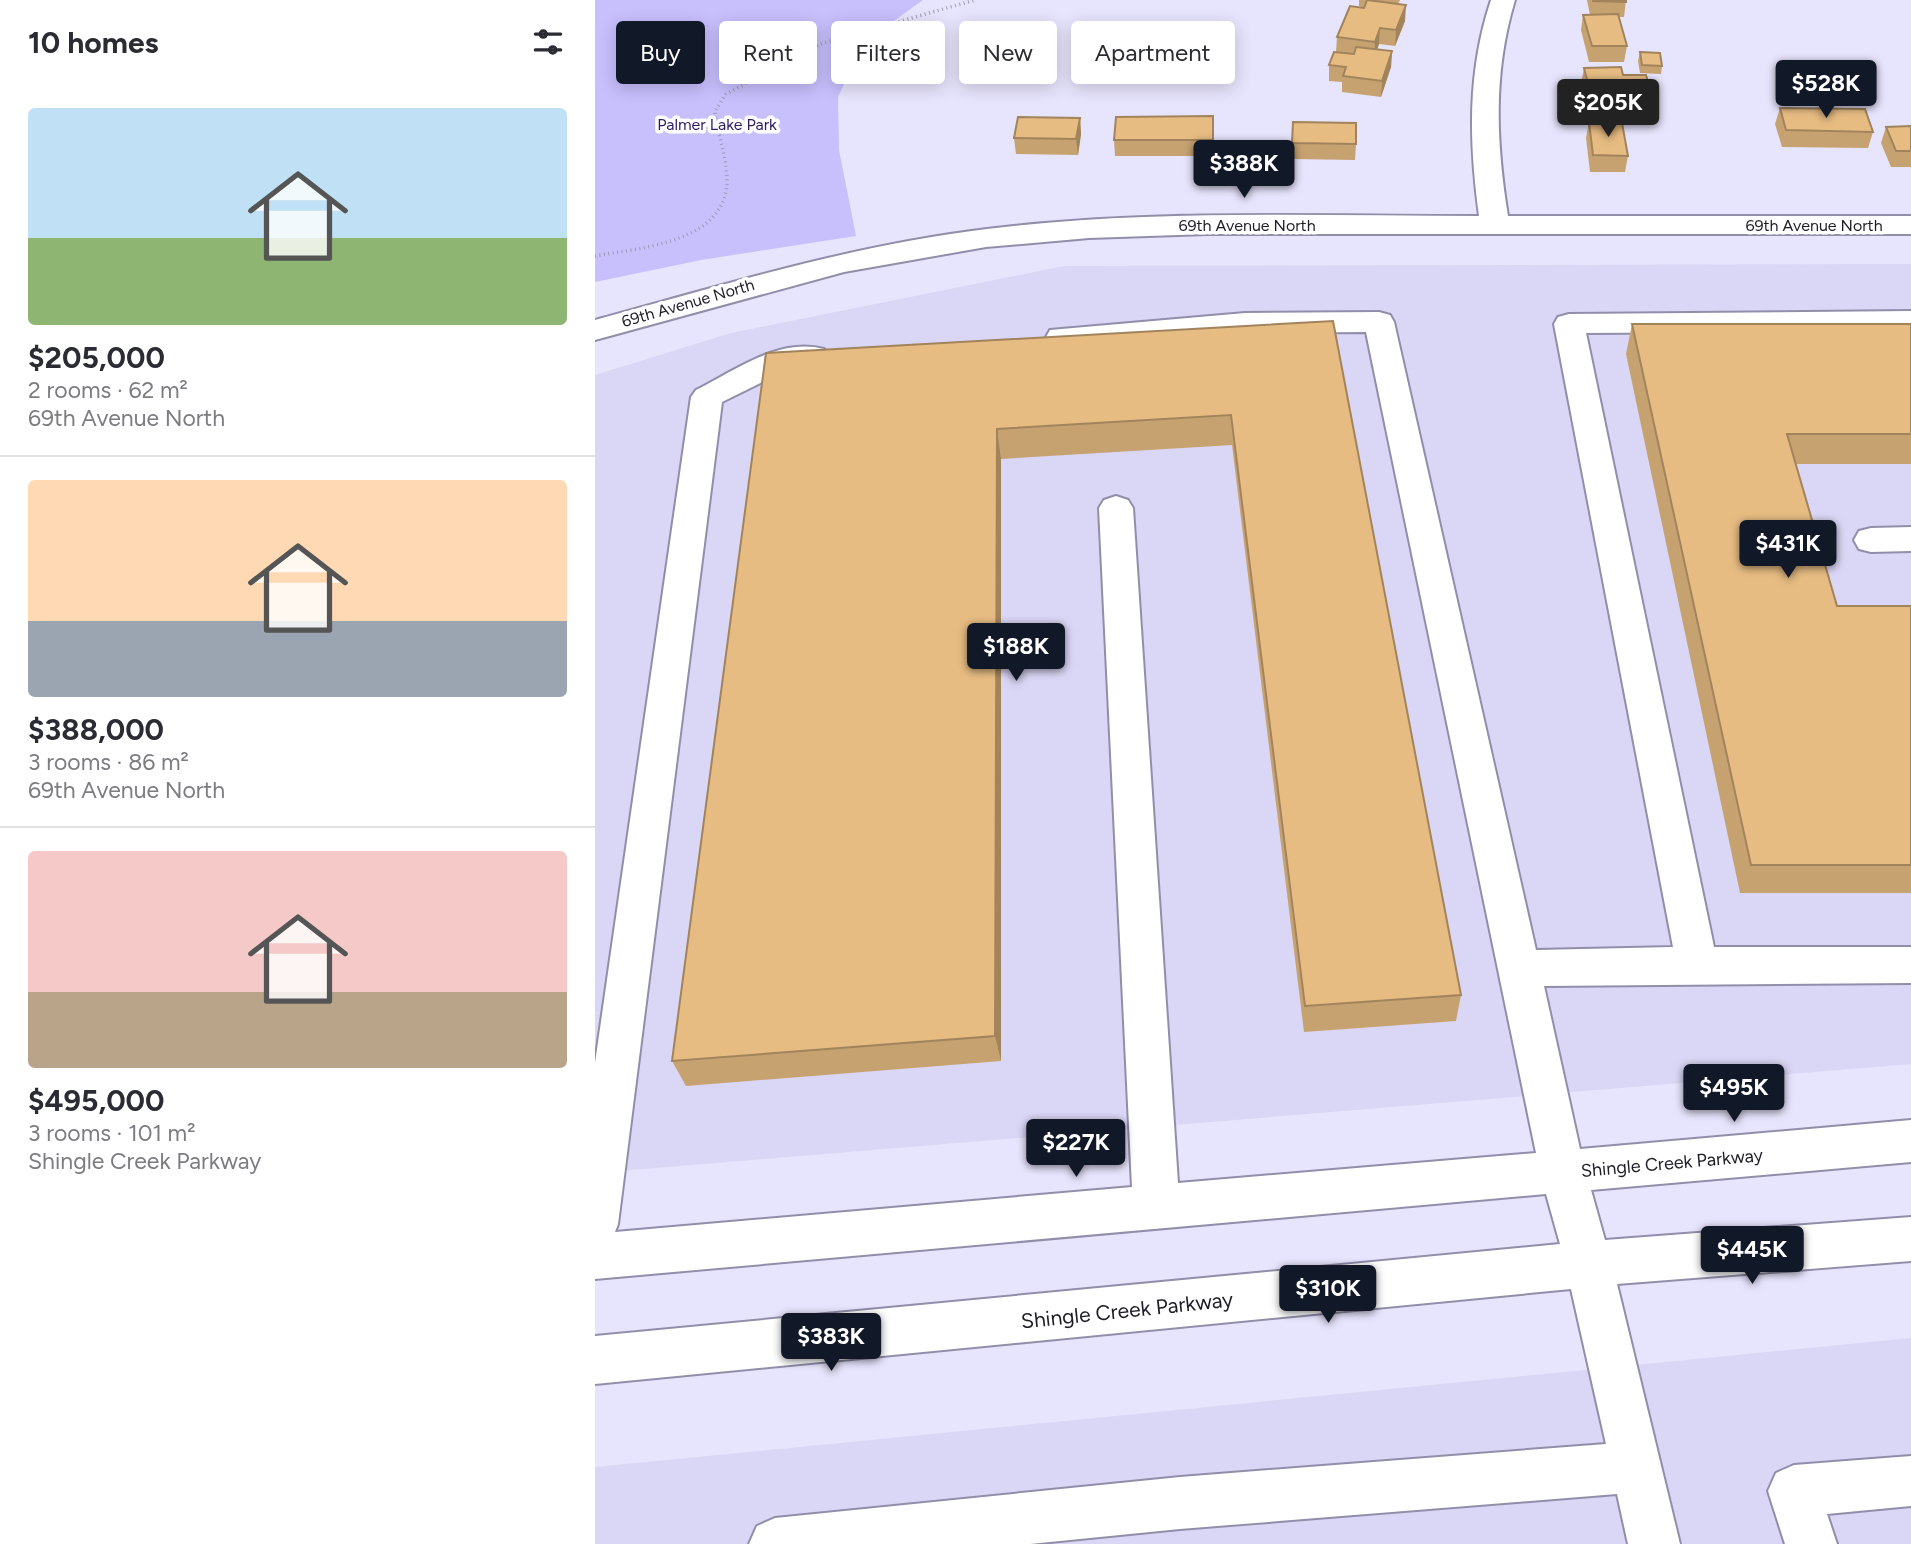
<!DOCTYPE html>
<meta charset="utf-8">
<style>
:root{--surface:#fff;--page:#f7f7f7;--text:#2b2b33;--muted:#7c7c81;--line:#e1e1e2;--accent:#111827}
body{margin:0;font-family:Figtree,sans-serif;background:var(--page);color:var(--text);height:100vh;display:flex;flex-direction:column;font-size:26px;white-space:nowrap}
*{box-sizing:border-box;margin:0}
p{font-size:23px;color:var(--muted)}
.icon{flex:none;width:38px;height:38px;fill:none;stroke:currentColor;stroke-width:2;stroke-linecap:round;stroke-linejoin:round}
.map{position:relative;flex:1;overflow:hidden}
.details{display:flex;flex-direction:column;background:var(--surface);width:595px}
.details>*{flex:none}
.hud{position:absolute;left:21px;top:21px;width:665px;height:63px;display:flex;gap:14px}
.price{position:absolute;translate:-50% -60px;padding:0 16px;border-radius:7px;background:var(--accent);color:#fff;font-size:23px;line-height:46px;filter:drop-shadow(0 2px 4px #0008)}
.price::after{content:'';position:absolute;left:50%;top:42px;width:21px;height:16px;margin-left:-10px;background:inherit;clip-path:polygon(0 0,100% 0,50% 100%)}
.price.on{background:#222;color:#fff}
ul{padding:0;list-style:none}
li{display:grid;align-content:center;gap:14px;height:371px;padding:0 28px}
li+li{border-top:2px solid var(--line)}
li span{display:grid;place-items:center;height:217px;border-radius:7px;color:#555}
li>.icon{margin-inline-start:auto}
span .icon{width:126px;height:126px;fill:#fffc;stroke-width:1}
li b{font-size:30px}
h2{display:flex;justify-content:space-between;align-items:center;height:84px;padding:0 28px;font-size:30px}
.pill{padding:0 24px;border-radius:7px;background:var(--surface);box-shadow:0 4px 18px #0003;font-size:24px;line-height:63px}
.pill.on{background:var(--accent);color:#fff}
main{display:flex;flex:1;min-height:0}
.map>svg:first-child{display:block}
</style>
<main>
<section class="details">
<h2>10 homes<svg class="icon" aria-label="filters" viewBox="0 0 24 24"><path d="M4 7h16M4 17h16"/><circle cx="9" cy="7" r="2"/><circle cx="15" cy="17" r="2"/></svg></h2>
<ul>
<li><span style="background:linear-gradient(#bfe0f5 60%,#8fb573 0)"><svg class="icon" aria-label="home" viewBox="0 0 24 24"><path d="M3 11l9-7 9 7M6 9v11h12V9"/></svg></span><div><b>$205,000</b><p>2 rooms · 62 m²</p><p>69th Avenue North</p></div></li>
<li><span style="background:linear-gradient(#ffd9b3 65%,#9aa5b1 0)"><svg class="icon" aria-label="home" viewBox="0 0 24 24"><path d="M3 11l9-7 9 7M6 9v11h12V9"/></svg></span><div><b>$388,000</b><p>3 rooms · 86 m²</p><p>69th Avenue North</p></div></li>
<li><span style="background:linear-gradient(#f6c9c9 65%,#b9a48a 0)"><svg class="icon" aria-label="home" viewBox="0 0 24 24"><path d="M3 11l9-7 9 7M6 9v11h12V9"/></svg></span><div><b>$495,000</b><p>3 rooms · 101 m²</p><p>Shingle Creek Parkway</p></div></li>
</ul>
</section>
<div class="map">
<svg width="1316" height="1544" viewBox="0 0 1316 1544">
<rect width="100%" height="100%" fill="#e7e4fd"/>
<path fill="#dad6f5" d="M1316 264V1064L0 1173V375L136 333 469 266Z
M1316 1338V1544H0V1467Z"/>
<path fill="#c8bffd" d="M0 0H328L268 43 243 97 244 150 261 236 106 260 0 282Z"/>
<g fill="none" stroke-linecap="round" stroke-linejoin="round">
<defs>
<path id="minor" d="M896 0H920C898 72 901 142 913 216H1316V234H613L494 238 391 247 249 272 0 340V320C129 285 258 245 392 229 555 209 721 216 884 216 874 142 872 72 896 0Z
M1316 311V331L991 333 1119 947H1316V983L949 986 985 1149 1316 1120V1162L996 1190 1010 1240 1316 1217V1261L1022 1284 1085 1544H1033L1022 1494 585 1529 435 1544H154L162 1526 180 1518 585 1477 1011 1444 976 1289 0 1384V1336L965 1244 951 1194 0 1279V1063L96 397 101 390C139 371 184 337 229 349L234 356 229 363 196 368 127 402 23 1224 20 1232 537 1187 504 508 509 500 521 496 533 500 538 508 583 1183 941 1153 771 332 650 333 466 347 455 344 451 337 455 330 650 313 784 312 795 315 799 322 941 950 1078 947 959 324 963 317 974 314Z
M1316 527V551L1276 552 1264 549 1259 540 1264 531 1276 528Z
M1316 1456V1506L1232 1514 1242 1544H1190L1173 1491 1181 1473 1199 1465Z"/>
</defs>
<use href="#minor" stroke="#918eaa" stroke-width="4"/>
<path stroke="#9f9cb0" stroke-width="3.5" stroke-dasharray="1 3.5" stroke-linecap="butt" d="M0 256C42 248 121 244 131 191 136 166 122 136 120 111L131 94 225 44 380 0"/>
<use href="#minor" fill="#fff" fill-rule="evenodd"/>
</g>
<path fill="#c7a271" d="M764 0H805L803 4 810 21 800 46 784 44 782 50 797 51 796 67 786 97 747 92V82L734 81V65L741 52 742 37 769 8 764 6Z
M992 0H1031L1029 17H1023L1032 46 1029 62H994L986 30 988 15H995Z
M1045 52 1067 66 1066 74 1045 73 1043 61Z
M989 68 1028 75 1058 99 1055 115H994L986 84Z
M1185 108 1278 132 1273 148 1187 147 1180 124Z
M618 116V156H520L519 140Z
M485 118 486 134 483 155 421 154 419 138Z
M698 122 761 144 760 160 697 159Z
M994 122 1033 156 1030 172H995L991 138Z
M1316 126V167H1296L1286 143 1291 127Z
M738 321 866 995 861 1021 709 1032 637 445 406 459V1061L91 1086 77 1061 171 353Z
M1037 324H1316V464H1201L1242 606H1316V893H1145L1031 354Z"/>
<path fill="#a2845c" d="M811 5 810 21 800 46 801 30Z
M785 28 784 44 779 58 780 42Z
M797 51 796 67 786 97 787 81Z
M485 118 486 134 483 155 481 139Z
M402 429 406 459V1061L400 1036Z"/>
<path fill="#e7bc83" stroke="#a2845c" stroke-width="2" d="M772 0 811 5 801 30 785 28 780 42 742 37 755 6 769 8Z
M998 0H1031V2L998 1Z
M1023 14 1032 46H997L988 15Z
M761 47 797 51 787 81 748 76 751 67 734 65 739 52 759 54Z
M1045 52 1065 53 1067 66 1047 65Z
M1026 67 1028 75H1051L1058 99H997L989 68Z
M1185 108 1270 109 1278 132 1191 130Z
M618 116V140H519L521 117Z
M423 117 485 118 481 139 419 138Z
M698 122 761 123V144L697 143Z
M994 122 1027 123 1033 156 998 155Z
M1316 126V151H1301L1291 127Z
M738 321 866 995 710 1006 636 415 402 429 400 1036 77 1061 171 353Z
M1037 324H1316V434H1192L1242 606H1316V865H1156Z"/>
<g text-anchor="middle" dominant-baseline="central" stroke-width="7" stroke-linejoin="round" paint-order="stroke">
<g font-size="16" fill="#301c63" stroke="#fff">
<text x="122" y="124">Palmer Lake Park</text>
</g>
<g font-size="16" fill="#1e1c27" stroke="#fff">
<text x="652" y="225">69th Avenue North</text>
<text x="1219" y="225">69th Avenue North</text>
<text transform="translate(93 303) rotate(-16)">69th Avenue North</text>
</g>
<g font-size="18" fill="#1e1c27" stroke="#fff">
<text transform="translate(1077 1163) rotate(-5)">Shingle Creek Parkway</text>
</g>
<g font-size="21" fill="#1e1c27" stroke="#fff">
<text transform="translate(532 1310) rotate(-6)">Shingle Creek Parkway</text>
</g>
</g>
</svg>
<b class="price" style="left:1231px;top:120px">$528K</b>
<b class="price on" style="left:1013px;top:139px">$205K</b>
<b class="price" style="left:649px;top:200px">$388K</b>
<b class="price" style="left:1193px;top:580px">$431K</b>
<b class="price" style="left:421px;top:683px">$188K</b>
<b class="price" style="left:1139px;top:1124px">$495K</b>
<b class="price" style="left:481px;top:1179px">$227K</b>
<b class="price" style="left:1157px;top:1286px">$445K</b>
<b class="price" style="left:733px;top:1325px">$310K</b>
<b class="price" style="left:236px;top:1373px">$383K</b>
<div class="hud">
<a class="pill on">Buy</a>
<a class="pill">Rent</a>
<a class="pill">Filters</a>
<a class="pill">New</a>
<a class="pill">Apartment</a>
</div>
</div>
</main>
